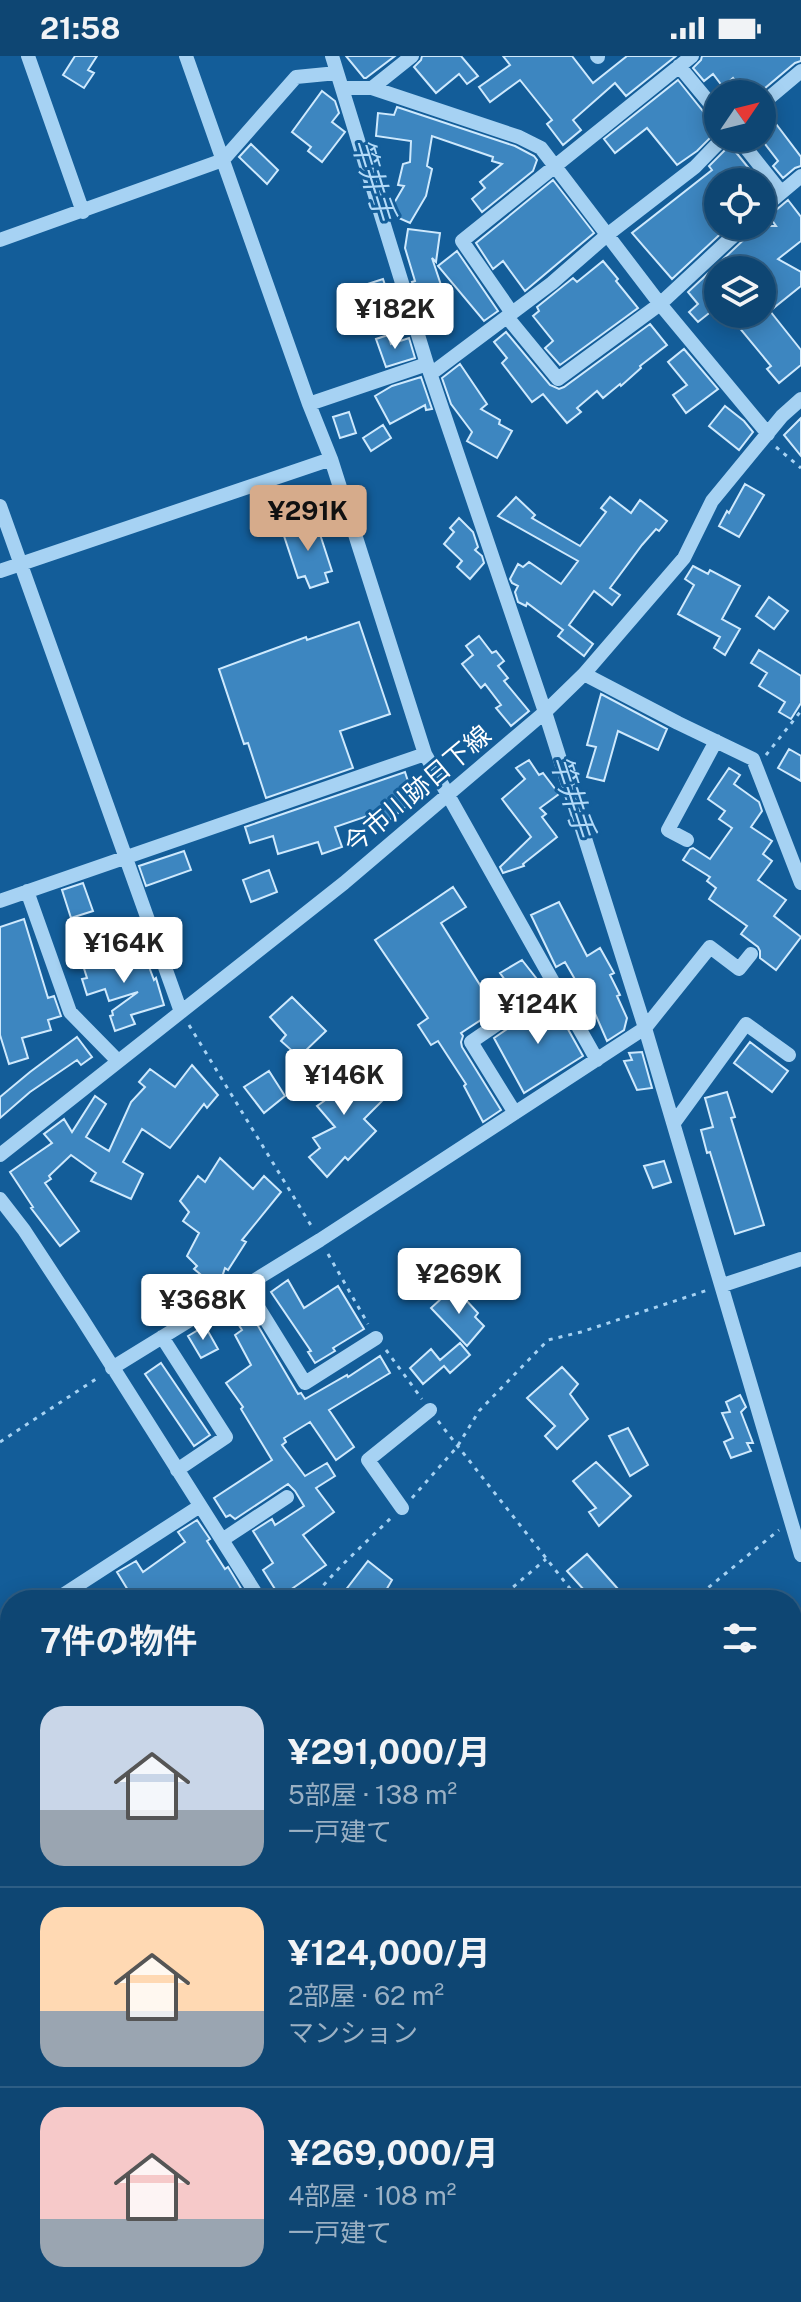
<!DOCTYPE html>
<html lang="ja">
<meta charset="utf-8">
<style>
:root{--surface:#0e4673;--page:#174d78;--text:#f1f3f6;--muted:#9bb1c4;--line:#2e5e85;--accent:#d6ab8b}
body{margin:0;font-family:"Public Sans","Noto Sans JP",sans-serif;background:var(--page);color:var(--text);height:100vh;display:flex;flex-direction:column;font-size:30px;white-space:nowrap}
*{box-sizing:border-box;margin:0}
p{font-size:26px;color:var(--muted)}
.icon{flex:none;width:44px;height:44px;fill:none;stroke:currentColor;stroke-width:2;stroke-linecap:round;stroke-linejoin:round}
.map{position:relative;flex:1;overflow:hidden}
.panel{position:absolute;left:0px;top:1534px;width:802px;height:712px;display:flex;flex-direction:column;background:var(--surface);border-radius:32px 32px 0 0;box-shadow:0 4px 20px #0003,0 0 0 2px var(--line)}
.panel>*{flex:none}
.needle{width:52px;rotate:55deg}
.tools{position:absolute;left:704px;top:24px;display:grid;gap:16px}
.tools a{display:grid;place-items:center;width:72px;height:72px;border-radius:50%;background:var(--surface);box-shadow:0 4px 20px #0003,0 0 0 2px var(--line);font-size:40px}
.price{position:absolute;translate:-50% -68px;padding:0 18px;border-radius:8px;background:#fff;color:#222;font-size:26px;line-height:52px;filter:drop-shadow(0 2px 4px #0008)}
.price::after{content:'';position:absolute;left:50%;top:48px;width:24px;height:18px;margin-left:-12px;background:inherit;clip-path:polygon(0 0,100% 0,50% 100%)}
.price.selected{background:var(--accent);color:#111}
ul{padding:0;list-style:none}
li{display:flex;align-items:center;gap:24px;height:200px;padding:0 40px}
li+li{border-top:2px solid var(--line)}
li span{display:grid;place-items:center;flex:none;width:224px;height:160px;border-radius:24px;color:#555}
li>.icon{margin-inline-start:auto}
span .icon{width:96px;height:96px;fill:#fffc;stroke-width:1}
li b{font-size:34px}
h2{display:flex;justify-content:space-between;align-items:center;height:96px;padding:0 40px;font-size:34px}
.status{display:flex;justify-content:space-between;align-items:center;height:56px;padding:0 40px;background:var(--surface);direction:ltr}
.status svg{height:22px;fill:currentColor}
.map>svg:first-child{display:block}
</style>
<div class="status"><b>21:58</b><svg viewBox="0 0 49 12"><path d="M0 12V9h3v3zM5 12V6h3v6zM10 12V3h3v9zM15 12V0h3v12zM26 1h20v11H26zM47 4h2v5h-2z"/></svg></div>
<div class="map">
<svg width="801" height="2246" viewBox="0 0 801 2246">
<rect width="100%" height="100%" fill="#135d99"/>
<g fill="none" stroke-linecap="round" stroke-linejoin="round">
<path stroke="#3e729d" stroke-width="18" d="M0 2013 10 2012
M295 2236 304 2246"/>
</g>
<path fill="#3d86c0" stroke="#cee9fd" stroke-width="2" d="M75 0H97L88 14 94 17 84 32 63 19Z
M346 0H395L366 22H364Z
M422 0H461L478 20 467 28 459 18 436 37 414 11 421 4Z
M503 0H572L593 27 627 0H676L626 40 615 27 573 64 581 74 563 89 547 68 552 64 520 24 490 46 479 31 510 9Z
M702 0H801V5L795 7 758 38H746L733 22 723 31 713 18 704 25 693 12 701 4Z
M678 24 718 74 697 95 677 109 647 72 615 97 604 83Z
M322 35 335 45 339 57 332 66 345 76 322 106 308 95 311 91 292 76Z
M397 51 515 90 534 100 537 104 533 115 482 156 472 143 485 132 480 126 502 108 492 105 493 101 432 80 427 110 432 113 426 140 410 167 392 159 390 154 404 130 398 129 403 108 410 106 411 85 376 80 378 57 394 59Z
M767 56 801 101V110L795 112 783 122 773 110 778 105 762 84V58Z
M251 88 278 114 267 128 239 101Z
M730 89 760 126H718V170H729L672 223 632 177 712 114 709 110Z
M553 124 594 177 525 235 503 205 493 213 476 187Z
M788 144 801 161V185L778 203 801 216V230L770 255 801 294V309L779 327 767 313 771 310 728 258H762V214H718V250L698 266 689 256 698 248 688 236 751 177 754 170H776L769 160Z
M408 173 440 177 436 206 432 202 443 235 418 243 412 226 415 225 405 192Z
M457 195 498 255 484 265 438 210Z
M603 205 618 223 616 225 638 252 560 309 545 292 553 285 533 260 539 255 537 251 573 222 577 226Z
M383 223 387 235 393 233 399 250 350 266 340 237Z
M650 268 667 289 640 310 641 312 621 330 620 328 603 342 597 335 577 352 581 356 567 367 543 338 532 346 502 307 507 302 494 286 506 276 550 329 559 333 564 331Z
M388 279 391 288 409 282 415 302 386 311 376 283Z
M684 293 718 333 686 357 673 339 687 329 668 306Z
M460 308 487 348 481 353 500 364 499 368 512 375 497 402 467 385 472 376 451 348 442 322Z
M421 321 432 353 426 354 425 349 390 368 375 340 392 330Z
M725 350 744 365 753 376 739 394 709 370Z
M349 356 356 377 340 382 333 361Z
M801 362V400L784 379Z
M383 369 391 382 371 395 363 382Z
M745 428 764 439 739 481 719 470 727 455 729 457Z
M516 441 535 459 532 462 580 490 606 456 601 452 610 441 631 457 640 444 667 465 659 475 656 473 642 489 610 532 620 539 612 549 594 535 569 569 593 588 584 600 558 580 563 574 527 547 526 550 518 546 515 536 518 530 512 527 510 523 518 508 523 511 529 506 561 528 578 505 498 460Z
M459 462 473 476 478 491 475 494 482 500 484 507 470 523 457 511 462 505 444 488 454 476 450 472Z
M315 463 332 515 325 517 328 526 310 532 305 520 298 522 282 474Z
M693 510 708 518 710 514 740 530 722 563 740 573 725 599 714 592 720 581 678 558 694 529 685 523Z
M769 541 788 555 774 573 756 560Z
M359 566 390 658 340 675 353 712 266 742 248 687 244 688 219 613 306 581 307 584Z
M479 580 492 597 496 595 504 605 498 610 508 622 504 625 529 655 511 670 496 652 501 649 485 628 481 632 462 608 473 599 466 590Z
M759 594 801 620V647L791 663 779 656 785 646 759 630 767 617 751 607Z
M601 638 667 673 658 694 618 675 604 725 587 721 596 691 587 689Z
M789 693 801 700V725L778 712Z
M529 704 539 719 543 717 559 738 540 752 546 758 542 761 557 781 523 808 524 810 503 817 500 811 531 781 502 743 525 723 516 712Z
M729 712 740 719 734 728 759 746 762 755 751 771 772 785 763 798 772 805 758 824 786 844 774 860 801 881 776 914 760 902V895L758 891 741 878 747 870 709 843 716 832 707 825 710 821 683 804 690 793 693 792 710 803 732 772 719 763 725 755 708 743Z
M405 716 414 744 386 767 382 755 335 771 342 791 322 798 318 786 278 798 273 780 250 787 245 771Z
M184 795 191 814 146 830 139 810Z
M269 814 277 836 251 846 243 824Z
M83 827 93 855 71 862 62 834Z
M453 831 466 851 441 867 497 956 485 964 484 962 461 977 463 980 461 986 462 991 501 1054 483 1066 464 1030 466 1028 438 985 431 989 418 969 428 962 375 884Z
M559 846 587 900 600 892 614 917 610 919 620 939 617 940 627 962 624 974 607 985 583 930 580 932 565 906 556 911 531 859Z
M24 863 48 942 54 940 61 960 48 964 51 974 22 982 28 1002 9 1008 0 979V871Z
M143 895 154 924 156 922 164 949 131 959 135 968 115 975 110 960 113 959 112 955 138 936 109 945 105 933 87 939 82 923 87 922 81 903 100 897 104 909Z
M522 904 540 927 518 942 500 917Z
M292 941 326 975 299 1001 281 985 286 979 270 961Z
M551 943 583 1000 524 1037 494 982Z
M77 981 92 1001 81 1009 77 1004 30 1036 0 1062V1041L30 1016Z
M750 986 788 1015 772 1036 734 1007Z
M642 996 652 1032 637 1034 624 1005 632 1004 629 997Z
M192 1009 218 1039 207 1052 204 1048 170 1092 142 1073 123 1106 143 1118 131 1143 91 1125 96 1117 71 1099 49 1120 51 1123 45 1127 79 1175 60 1190 31 1152 33 1151 10 1116 52 1087 44 1078 64 1063 72 1076 95 1040 106 1048 86 1081 109 1095 131 1046 145 1031 139 1026 150 1013 175 1031Z
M336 1009 347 1020 358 1014 383 1044 364 1063 376 1075 348 1104 345 1101 327 1121 309 1101 320 1092 313 1082 335 1071 317 1050 324 1045 314 1031Z
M269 1015 285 1040 264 1057 244 1031Z
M727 1036 735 1061 731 1062 764 1169 735 1178 710 1096 707 1097 701 1074 713 1071 705 1042Z
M220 1102 253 1133 264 1120 281 1136 242 1184 246 1186 228 1214 225 1212 218 1233 194 1213 197 1210 187 1200 199 1177 183 1165 189 1156 180 1145 198 1120 205 1126Z
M664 1105 671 1126 653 1132 644 1110Z
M288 1224 304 1252 338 1230 364 1273 333 1292 335 1295 315 1307 308 1296 311 1295 271 1236Z
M454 1231 478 1257 475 1261 484 1270 467 1290 431 1252Z
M251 1258 298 1338 301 1337 305 1343 347 1319 348 1321 380 1300 390 1317 329 1354 354 1391 336 1404 310 1366 284 1382 286 1386 282 1389 305 1420 327 1407 335 1420 316 1432 334 1456 303 1479 326 1509 280 1541 263 1514 273 1507 253 1475 272 1463 275 1469 304 1450 295 1435 288 1428 235 1463 230 1459 226 1461 214 1442 272 1404 241 1353 243 1351 226 1327 251 1309 235 1279 242 1274 237 1266Z
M205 1270 218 1293 201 1302 188 1280Z
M460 1287 470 1299 450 1317 444 1310 423 1328 410 1312 431 1293 440 1304Z
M161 1307 210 1379 194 1390 145 1318Z
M562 1311 578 1328 570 1338 588 1363 557 1393 545 1380 555 1370 527 1342Z
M740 1339 746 1351 741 1356 753 1387H747L751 1395 731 1402 724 1386 733 1382 722 1357 730 1356 726 1346Z
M628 1372 648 1409 630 1420 609 1380Z
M596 1406 631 1440 599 1470 589 1456 596 1452 573 1425Z
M197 1464 210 1483 207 1485 225 1513 228 1511 248 1544H134L117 1516 136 1505 143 1516 185 1486 178 1476Z
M587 1498 618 1533 627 1544H593L567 1515Z
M368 1505 392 1524 385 1536 395 1544H338Z"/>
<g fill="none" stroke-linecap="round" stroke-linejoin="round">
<path stroke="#a6d2f3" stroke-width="3" stroke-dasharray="4 6" stroke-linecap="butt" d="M776 391 801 412
M766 699 801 655
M189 969 312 1171
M328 1198 368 1268
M386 1294 422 1343
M438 1365 579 1544
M0 1386 99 1321
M412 1442 457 1391 479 1355 548 1284 581 1276 708 1234
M310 1544 341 1510 392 1461
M498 1544 546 1503
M693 1544 779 1474
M0 1780 10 1773
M792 1926 801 1922
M0 2007 10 2006
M303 2236 312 2246"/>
<path stroke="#a6d2f3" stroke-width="14" d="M28 0 83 156
M186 0 309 348
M332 0 427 308 545 656 645 972 801 1499
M597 0 598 1
M679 10 718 57
M343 32H372L519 81 541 92 660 248 768 378
M372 32 412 0
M762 48 801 15
M738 82 781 136
M762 153 801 120
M0 184 223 104 296 21 337 17
M512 257 462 185 692 0
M507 261 558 323 660 248 744 170
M427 308 309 348 331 403 425 698 597 1004
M432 317 552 227 607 179 695 111 723 82
M0 450 181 956
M0 515 331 403
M584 618 678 667 753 703 801 827
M687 784 668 774 716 685
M27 835 70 956 118 1005
M0 845 425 698
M515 1057 471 986 556 928
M674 1067 746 968 789 999
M0 1099 344 827 545 656 584 618 684 502 712 445 782 360 801 343
M0 1143 24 1174 81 1261 260 1544
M723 1229 801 1203
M245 1230 305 1327 376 1282
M162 1281 226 1381 177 1414
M112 1312 320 1184 645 972 710 891 739 913 751 898
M402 1452 368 1404 430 1354
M222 1484 287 1441
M55 1544 200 1450
M0 1580 10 1573
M792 1743 801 1732
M0 2089 10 2103
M0 2169 10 2172
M85 2236 90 2246
M790 2236 797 2246
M461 2246 476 2236"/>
<path stroke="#fff" stroke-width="5" stroke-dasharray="14 6" stroke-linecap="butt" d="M792 2146 801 2138
M683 2246 694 2236"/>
</g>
<g text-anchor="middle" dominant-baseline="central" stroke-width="6" stroke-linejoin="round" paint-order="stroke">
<g font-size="26" fill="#fff" stroke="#135d99">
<text transform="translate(417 733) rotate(-40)">今市川跡日下線</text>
</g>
<g font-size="28" font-style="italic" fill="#b3dbf9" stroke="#135d99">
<text transform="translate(374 123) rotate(73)">竿井手</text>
<text transform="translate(573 740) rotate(72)">竿井手</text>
</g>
</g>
</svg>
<div class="tools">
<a><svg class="needle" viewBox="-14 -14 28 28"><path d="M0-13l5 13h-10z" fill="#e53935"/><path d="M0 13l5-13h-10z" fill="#9bb1c4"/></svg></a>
<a><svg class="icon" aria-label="locate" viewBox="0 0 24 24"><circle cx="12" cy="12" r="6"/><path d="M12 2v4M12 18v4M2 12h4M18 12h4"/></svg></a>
<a><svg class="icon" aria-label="layers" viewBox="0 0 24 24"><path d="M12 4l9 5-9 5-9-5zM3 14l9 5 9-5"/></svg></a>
</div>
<b class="price" style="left:395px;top:295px">¥182K</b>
<b class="price selected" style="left:308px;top:497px">¥291K</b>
<b class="price" style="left:124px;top:929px">¥164K</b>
<b class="price" style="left:538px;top:990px">¥124K</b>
<b class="price" style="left:344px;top:1061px">¥146K</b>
<b class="price" style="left:459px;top:1260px">¥269K</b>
<b class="price" style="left:203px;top:1286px">¥368K</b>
<section class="panel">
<h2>7件の物件<svg class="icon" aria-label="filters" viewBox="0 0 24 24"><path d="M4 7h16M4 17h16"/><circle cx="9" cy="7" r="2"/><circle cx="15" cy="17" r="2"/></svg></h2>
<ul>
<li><span style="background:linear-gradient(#c9d6e8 65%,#9aa5b1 0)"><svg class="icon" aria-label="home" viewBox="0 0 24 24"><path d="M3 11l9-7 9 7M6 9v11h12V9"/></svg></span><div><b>¥291,000/月</b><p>5部屋 · 138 m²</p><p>一戸建て</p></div></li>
<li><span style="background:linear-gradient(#ffd9b3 65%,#9aa5b1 0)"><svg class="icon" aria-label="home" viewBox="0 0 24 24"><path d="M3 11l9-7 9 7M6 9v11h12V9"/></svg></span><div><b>¥124,000/月</b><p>2部屋 · 62 m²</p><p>マンション</p></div></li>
<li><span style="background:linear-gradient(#f6c9c9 70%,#9aa5b1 0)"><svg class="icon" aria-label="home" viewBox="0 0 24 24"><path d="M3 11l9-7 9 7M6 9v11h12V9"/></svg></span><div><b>¥269,000/月</b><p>4部屋 · 108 m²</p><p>一戸建て</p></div></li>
</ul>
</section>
</div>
